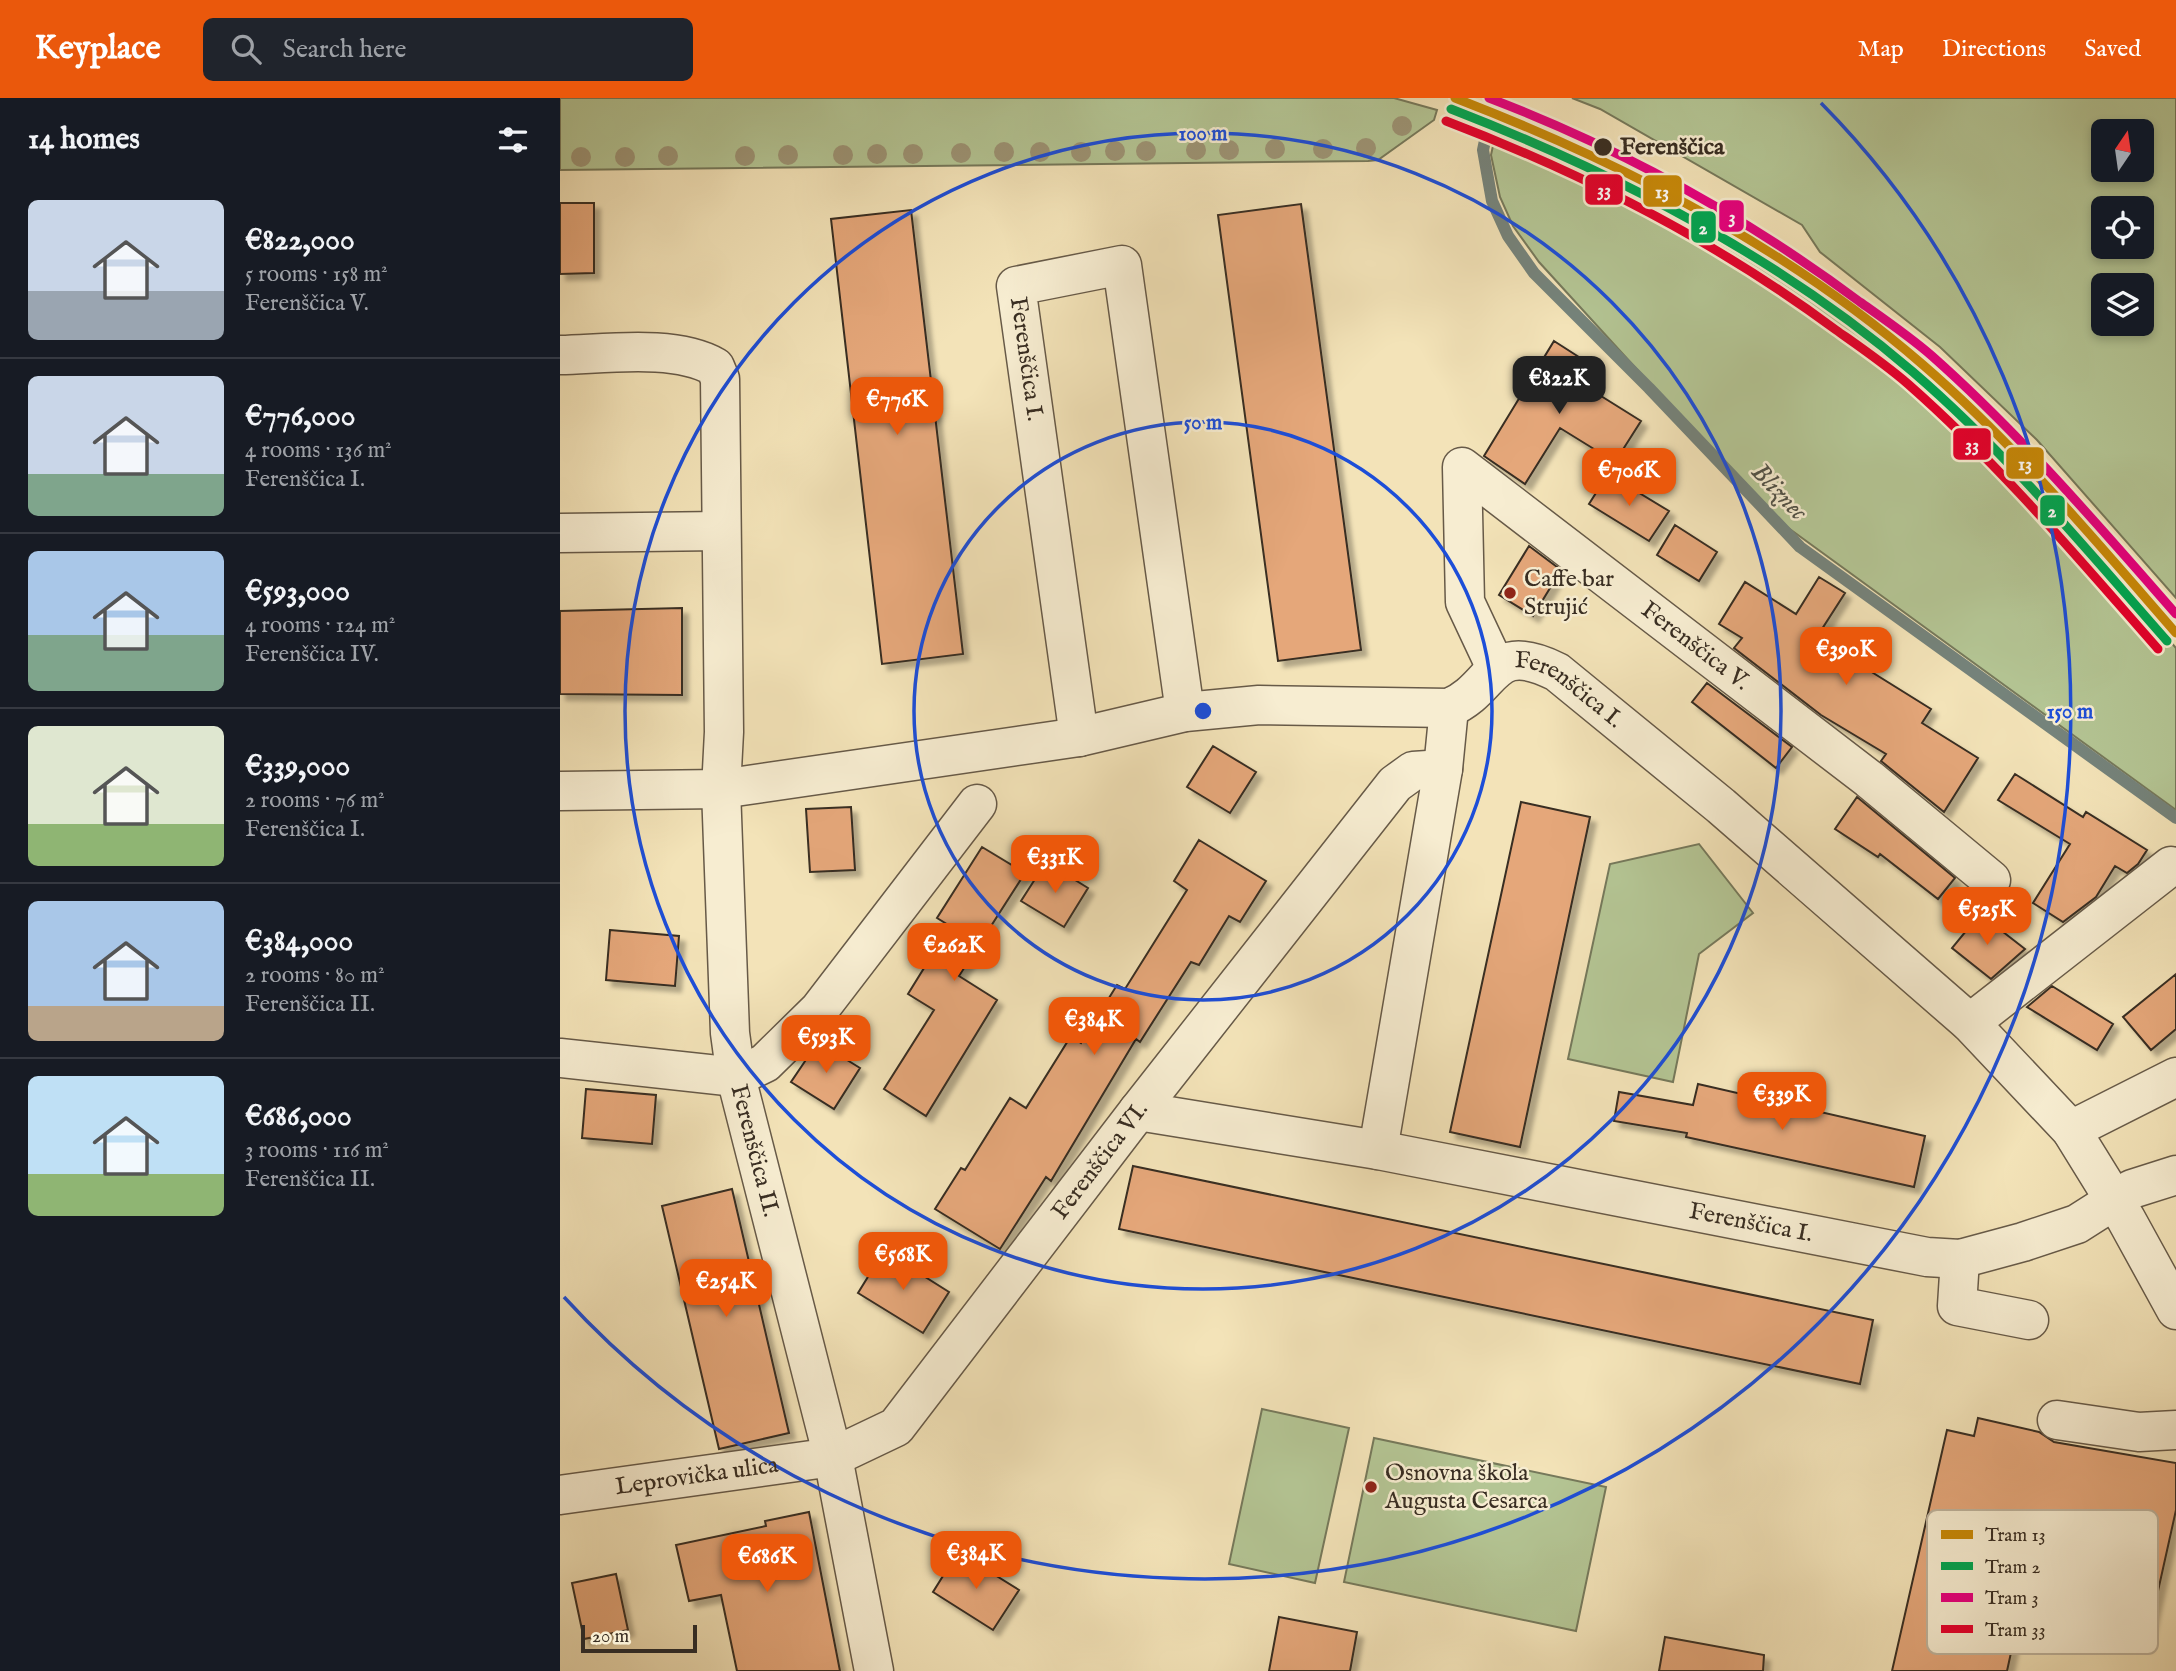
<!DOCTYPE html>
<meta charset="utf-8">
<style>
:root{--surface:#171b24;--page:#20242c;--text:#f1f3f6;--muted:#9ea1a6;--line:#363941;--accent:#ea580c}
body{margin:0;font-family:"IM FELL English",serif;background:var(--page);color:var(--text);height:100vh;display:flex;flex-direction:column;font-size:26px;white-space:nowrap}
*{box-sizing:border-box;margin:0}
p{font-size:23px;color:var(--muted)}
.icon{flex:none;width:38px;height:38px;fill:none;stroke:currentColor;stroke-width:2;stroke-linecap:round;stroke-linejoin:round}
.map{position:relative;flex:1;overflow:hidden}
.drawer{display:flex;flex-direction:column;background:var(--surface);width:560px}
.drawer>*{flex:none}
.needle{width:46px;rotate:13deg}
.buttons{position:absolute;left:1531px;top:21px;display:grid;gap:14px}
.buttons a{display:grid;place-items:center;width:63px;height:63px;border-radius:10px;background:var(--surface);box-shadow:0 4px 10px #0003;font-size:35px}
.scale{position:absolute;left:21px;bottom:18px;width:116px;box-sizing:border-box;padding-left:7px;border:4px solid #382d22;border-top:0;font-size:19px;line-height:24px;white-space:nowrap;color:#382d22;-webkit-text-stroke:5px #f7edd1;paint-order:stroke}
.price{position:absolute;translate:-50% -60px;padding:0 16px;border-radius:14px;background:var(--accent);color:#fff;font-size:23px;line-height:46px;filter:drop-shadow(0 2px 4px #0008)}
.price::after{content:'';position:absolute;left:50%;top:42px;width:21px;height:16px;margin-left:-10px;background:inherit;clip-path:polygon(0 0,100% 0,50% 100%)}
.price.on{background:#222;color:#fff}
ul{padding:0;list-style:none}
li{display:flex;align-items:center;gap:21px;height:175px;padding:0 28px}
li+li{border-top:2px solid var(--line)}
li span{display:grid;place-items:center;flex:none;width:196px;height:140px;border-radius:10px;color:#555}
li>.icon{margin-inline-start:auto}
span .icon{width:84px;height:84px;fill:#fffc;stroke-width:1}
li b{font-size:30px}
h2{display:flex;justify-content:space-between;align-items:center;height:84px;padding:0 28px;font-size:30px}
header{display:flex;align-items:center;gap:42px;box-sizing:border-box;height:98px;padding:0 35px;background:var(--accent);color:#fff}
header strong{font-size:33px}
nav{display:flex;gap:38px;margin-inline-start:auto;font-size:24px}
.search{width:490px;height:63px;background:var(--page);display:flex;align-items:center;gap:18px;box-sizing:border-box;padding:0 24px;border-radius:10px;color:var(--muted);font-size:26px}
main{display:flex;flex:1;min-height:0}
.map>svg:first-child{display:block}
</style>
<header>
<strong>Keyplace</strong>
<div class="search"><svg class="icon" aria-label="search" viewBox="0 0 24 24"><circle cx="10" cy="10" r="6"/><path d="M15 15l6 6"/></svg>Search here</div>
<nav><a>Map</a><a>Directions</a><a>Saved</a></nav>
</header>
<main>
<section class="drawer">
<h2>14 homes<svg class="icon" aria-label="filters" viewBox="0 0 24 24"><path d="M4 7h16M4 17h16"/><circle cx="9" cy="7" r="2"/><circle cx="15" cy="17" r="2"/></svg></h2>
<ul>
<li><span style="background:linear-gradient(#c9d6e8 65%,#9aa5b1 0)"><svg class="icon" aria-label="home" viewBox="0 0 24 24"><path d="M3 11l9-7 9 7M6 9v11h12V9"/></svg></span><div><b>€822,000</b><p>5 rooms · 158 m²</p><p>Ferenščica V.</p></div></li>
<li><span style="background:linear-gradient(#c9d6e8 70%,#7fa58c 0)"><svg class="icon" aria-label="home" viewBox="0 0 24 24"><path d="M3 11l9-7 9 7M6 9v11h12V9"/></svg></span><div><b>€776,000</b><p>4 rooms · 136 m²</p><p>Ferenščica I.</p></div></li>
<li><span style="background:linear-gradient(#a9c7e8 60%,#7fa58c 0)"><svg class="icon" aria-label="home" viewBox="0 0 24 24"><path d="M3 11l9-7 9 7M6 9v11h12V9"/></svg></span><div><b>€593,000</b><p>4 rooms · 124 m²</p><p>Ferenščica IV.</p></div></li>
<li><span style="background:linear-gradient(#dfe7d0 70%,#8fb573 0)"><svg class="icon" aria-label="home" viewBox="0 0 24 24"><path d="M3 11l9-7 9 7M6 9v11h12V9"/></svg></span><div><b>€339,000</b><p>2 rooms · 76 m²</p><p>Ferenščica I.</p></div></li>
<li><span style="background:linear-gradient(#a9c7e8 75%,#b9a48a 0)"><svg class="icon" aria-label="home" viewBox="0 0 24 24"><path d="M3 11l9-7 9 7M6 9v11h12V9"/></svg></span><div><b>€384,000</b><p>2 rooms · 80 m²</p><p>Ferenščica II.</p></div></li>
<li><span style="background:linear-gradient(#bfe0f5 70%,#8fb573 0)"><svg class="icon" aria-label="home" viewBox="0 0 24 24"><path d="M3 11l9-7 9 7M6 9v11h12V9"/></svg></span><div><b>€686,000</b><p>3 rooms · 116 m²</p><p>Ferenščica II.</p></div></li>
</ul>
</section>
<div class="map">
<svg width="1616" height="1573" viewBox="0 0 1616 1573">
<defs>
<filter id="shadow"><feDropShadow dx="6" dy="6" stdDeviation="2" flood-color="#0004"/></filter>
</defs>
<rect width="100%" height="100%" fill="#f3e3b8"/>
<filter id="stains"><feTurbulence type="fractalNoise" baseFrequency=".00286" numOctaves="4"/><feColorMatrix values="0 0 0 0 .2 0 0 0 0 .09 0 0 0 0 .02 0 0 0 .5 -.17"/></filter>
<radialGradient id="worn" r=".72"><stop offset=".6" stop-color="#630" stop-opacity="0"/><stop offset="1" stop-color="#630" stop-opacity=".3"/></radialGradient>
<path fill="#b4c594" stroke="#76795b" stroke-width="2" fill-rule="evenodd" d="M0 0H834L877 12 874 22 818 62 808 63 0 72Z
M1012 0H1616V500L1477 342 1380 249 1260 154 1242 127 1040 11ZM1544 33H1582V72H1544ZM1544 110H1582V149H1544ZM1544 187H1582V226H1544Z
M936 34 987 51 991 40 1107 97 1230 173 1315 236 1396 302 1506 422 1616 550V712L1227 429 1134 334 979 164 953 128 940 99 931 57Z
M1139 746 1193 815 1139 856 1113 984 1008 961 1050 766Z
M702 1311 789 1330 755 1485 669 1466Z
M814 1340 1046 1389 1016 1533 784 1484Z"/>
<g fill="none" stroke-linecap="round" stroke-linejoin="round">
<path stroke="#75837b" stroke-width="12" d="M934 0 923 52 932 103 948 138 974 175 1089 290 1240 449 1616 720"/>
</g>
<path fill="#e5a77a" stroke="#382d22" stroke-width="2" filter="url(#shadow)" d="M0 105H34V175L0 176Z
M741 106 801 552 718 563 658 117Z
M351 112 403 556 322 566 271 121Z
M994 243 1036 270 1025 288 1081 323 1055 364 1000 330 965 386 924 358Z
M1048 376 1109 413 1089 443 1029 406Z
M1115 427 1157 454 1139 483 1097 457Z
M969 448 1001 472 973 518 939 497Z
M1259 479 1285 495 1262 531 1300 554 1294 563 1371 611 1362 625 1418 660 1384 714 1321 663 1326 656 1261 617 1174 550 1182 540 1159 526 1185 484 1236 516Z
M122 510V597L0 596V513Z
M1147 585 1232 649 1216 670 1132 604Z
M653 648 696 674 670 715 627 689Z
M1455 676 1523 719 1526 714 1587 752 1578 766 1567 775 1555 768 1536 799 1503 824 1473 805 1510 746 1438 702Z
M1297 699 1395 780 1378 801 1320 756 1318 759 1275 731Z
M961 704 1030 719 960 1049 890 1034Z
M291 709 295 772 250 774 246 711Z
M639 742 706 783 680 824 669 818 639 867 631 864 580 944 576 941 491 1083 486 1079 440 1151 375 1111 401 1070 405 1072 450 1000 466 1010 511 938 521 945 557 887 565 891 627 792 614 783Z
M422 749 465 775 399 878 437 902 366 1018 324 991 374 912 348 896 390 828 377 820Z
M486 764 528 790 504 829 461 803Z
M1420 816 1465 851 1431 881 1392 850Z
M50 832 119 838 115 888 46 882Z
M1616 876V931L1591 952 1563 919Z
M1492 888 1553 926 1537 952 1467 909Z
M258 944 300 970 274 1011 231 984Z
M1138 986 1365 1038 1354 1089 1126 1039 1127 1035 1054 1023 1059 994 1133 1007Z
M26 991 96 997 92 1046 22 1040Z
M573 1068 1313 1222 1300 1286 559 1131Z
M172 1091 229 1335 159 1351 102 1108Z
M324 1153 389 1194 363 1235 298 1195Z
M1418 1320 1479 1334 1494 1344 1616 1365V1412L1586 1547 1459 1518 1447 1573H1332L1387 1332 1414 1338Z
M249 1414 280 1573H177L161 1497 129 1503 116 1447 206 1428 205 1423Z
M398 1454 459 1492 433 1532 373 1494Z
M56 1476 68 1532 24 1541 12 1485Z
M719 1519 797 1534 790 1573H709Z
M1105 1539 1204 1557 1203 1573H1099Z"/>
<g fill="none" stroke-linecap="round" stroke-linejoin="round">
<defs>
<g id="minor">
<path id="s1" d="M0 257C46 256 115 246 155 269L160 281 164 634 161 691 170 935 176 979 273 1359 314 1573"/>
<path d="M0 435 161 433"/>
<path id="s2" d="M936 570 905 504 902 369 1309 681 1431 782"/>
<path d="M519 639 456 188 562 167 625 614"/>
<path id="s3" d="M0 693 161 691 519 639 625 614 699 607 889 610C937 590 929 540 997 574L1161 708 1410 925 1511 1032 1566 1121 1616 1212"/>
<path d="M1410 925 1611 768"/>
<path d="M0 960 176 979 205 965 259 912 417 706"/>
<path id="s4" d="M578 1013 818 1052 1367 1159 1400 1161 1463 1144 1517 1126 1572 1091 1616 1077"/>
<path d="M1511 1032 1616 979"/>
<path d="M818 1052 883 671 889 610"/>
<path d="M1400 1161 1397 1208 1469 1222"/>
<path d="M1497 1322 1579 1334 1616 1332"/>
<path id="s5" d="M0 1397 273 1359 336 1329 578 1013 835 686 853 673 883 671"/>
</g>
</defs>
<use href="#minor" stroke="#675a48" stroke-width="41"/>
<use href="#minor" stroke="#f7edd1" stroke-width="38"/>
<defs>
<path id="tram-1" d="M895 0C1061 64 1227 149 1362 266 1455 346 1535 442 1616 535"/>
<path id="tram-2" d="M891 11C1056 75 1218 158 1353 274 1446 354 1526 451 1607 543"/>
<path id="tram-3" d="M929 0C1062 51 1186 119 1300 204 1324 221 1349 238 1372 258 1461 337 1538 427 1616 516"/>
<path id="tram-4" d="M886 23C1025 76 1156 143 1276 232 1300 249 1325 266 1348 286 1439 366 1518 460 1598 551"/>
</defs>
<use href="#tram-1" stroke="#f7edd1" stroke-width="14"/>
<use href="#tram-2" stroke="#f7edd1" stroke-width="14"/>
<use href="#tram-3" stroke="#f7edd1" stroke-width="14"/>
<use href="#tram-4" stroke="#f7edd1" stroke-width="14"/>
<use href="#tram-1" stroke="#c78808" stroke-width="9"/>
<use href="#tram-2" stroke="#00a651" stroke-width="9"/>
<use href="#tram-3" stroke="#e5007d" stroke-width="9"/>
<use href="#tram-4" stroke="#e4002b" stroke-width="9"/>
</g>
<g fill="#9d9475">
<circle cx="842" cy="28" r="10"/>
<circle cx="806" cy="50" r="10"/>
<circle cx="715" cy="51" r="10"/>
<circle cx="763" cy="51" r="10"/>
<circle cx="636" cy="52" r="10"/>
<circle cx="669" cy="52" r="10"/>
<circle cx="555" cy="53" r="10"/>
<circle cx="586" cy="53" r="10"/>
<circle cx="444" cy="54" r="10"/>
<circle cx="480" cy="54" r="10"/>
<circle cx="521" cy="54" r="10"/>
<circle cx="401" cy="55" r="10"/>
<circle cx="317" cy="56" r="10"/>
<circle cx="353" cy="56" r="10"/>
<circle cx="228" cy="57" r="10"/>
<circle cx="283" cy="57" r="10"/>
<circle cx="108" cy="58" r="10"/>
<circle cx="185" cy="58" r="10"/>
<circle cx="21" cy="59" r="10"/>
<circle cx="65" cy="59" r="10"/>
</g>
<g fill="none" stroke="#1d4ed8" stroke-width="3.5">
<circle cx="643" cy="613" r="289"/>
<circle cx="643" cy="613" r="578"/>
<path d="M1261 5A867 867 0 1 1 4 1199"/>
</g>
<circle fill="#382d22" stroke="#f7edd1" stroke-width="2.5" cx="1043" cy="49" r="10"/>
<g fill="#8f2418" stroke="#f7edd1" stroke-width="2.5">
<circle cx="950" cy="495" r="7"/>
<circle cx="811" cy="1389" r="7"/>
</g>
<g text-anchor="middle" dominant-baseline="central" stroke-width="5" stroke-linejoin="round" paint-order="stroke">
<g font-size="24" font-weight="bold" fill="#382d22" stroke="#f7edd1" text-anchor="start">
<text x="1060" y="49">Ferenščica</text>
</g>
<g font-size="24" fill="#382d22" stroke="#f7edd1">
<text transform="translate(466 261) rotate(82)">Ferenščica I.</text>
<text stroke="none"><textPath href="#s2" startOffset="502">Ferenščica V.</textPath></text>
<text stroke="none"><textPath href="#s3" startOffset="1041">Ferenščica I.</textPath></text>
<text stroke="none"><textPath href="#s1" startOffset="945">Ferenščica II.</textPath></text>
<text stroke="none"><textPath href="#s5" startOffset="681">Ferenščica VI.</textPath></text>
<text stroke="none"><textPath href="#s4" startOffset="623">Ferenščica I.</textPath></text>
<text stroke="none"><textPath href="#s5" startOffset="138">Leprovička ulica</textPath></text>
</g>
<g font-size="24" fill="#382d22" stroke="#f7edd1" text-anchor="start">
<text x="964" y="481">Caffe bar<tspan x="964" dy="28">Strujić</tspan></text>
<text x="825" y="1375">Osnovna škola<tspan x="825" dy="28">Augusta Cesarca</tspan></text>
</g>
<g font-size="26" font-style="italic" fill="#515147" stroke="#f7edd1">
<text transform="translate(1219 394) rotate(46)">Bliznec</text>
</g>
</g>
<rect x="1367" y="1412" width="231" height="144" rx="10" fill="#f7edd1" stroke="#beb39c" stroke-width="2"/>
<rect x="1381" y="1432" width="32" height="9" fill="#c78808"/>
<rect x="1381" y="1464" width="32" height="8" fill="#00a651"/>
<rect x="1381" y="1495" width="32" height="9" fill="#e5007d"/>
<rect x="1381" y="1527" width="32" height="8" fill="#e4002b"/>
<g font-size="19" fill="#382d22">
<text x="1425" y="1443">Tram 13</text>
<text x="1425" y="1475">Tram 2</text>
<text x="1425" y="1506">Tram 3</text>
<text x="1425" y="1538">Tram 33</text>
</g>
<circle cx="643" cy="613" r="10" fill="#1d4ed8" stroke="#f7edd1" stroke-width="3.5"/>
<g font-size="21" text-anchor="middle" font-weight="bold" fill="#1d4ed8" stroke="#f7edd1" stroke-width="5" stroke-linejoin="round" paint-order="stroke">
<text x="643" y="42">100 m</text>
<text x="643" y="331">50 m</text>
<text x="1510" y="620">150 m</text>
</g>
<g stroke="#f7edd1" stroke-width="2.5">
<rect x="1024" y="75" width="40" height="33" rx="7" fill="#e4002b"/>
<rect x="1082" y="76" width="41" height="34" rx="7" fill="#c78808"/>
<rect x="1158" y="101" width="27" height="34" rx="7" fill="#e5007d"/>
<rect x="1130" y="112" width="27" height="34" rx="7" fill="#00a651"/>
<rect x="1392" y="329" width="40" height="34" rx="7" fill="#e4002b"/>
<rect x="1445" y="348" width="40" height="34" rx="7" fill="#c78808"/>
<rect x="1479" y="396" width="27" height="33" rx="7" fill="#00a651"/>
</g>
<g font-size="19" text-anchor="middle" font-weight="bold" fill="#fff">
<text x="1044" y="98">33</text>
<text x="1102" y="100">13</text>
<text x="1172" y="125">3</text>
<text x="1143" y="136">2</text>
<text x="1412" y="353">33</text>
<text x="1465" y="372">13</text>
<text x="1492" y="419">2</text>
</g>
<rect width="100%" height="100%" filter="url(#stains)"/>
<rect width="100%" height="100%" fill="url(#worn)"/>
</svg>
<div class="buttons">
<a><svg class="needle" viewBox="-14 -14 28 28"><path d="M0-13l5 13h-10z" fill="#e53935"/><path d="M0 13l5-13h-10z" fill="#9ea1a6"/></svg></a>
<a><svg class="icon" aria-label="locate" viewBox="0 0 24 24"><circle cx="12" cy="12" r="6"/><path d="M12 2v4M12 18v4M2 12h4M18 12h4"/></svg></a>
<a><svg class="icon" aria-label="layers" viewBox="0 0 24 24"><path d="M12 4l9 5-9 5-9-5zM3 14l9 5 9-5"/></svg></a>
</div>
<div class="scale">20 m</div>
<b class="price on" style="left:999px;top:318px">€822K</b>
<b class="price" style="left:337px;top:339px">€776K</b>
<b class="price" style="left:1069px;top:410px">€706K</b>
<b class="price" style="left:1286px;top:589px">€390K</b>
<b class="price" style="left:495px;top:797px">€331K</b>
<b class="price" style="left:1427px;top:849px">€525K</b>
<b class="price" style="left:394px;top:885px">€262K</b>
<b class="price" style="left:534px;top:959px">€384K</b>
<b class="price" style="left:266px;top:977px">€593K</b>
<b class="price" style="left:1222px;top:1034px">€339K</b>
<b class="price" style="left:343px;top:1194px">€568K</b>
<b class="price" style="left:166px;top:1221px">€254K</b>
<b class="price" style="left:416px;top:1493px">€384K</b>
<b class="price" style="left:207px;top:1496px">€686K</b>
</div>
</main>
